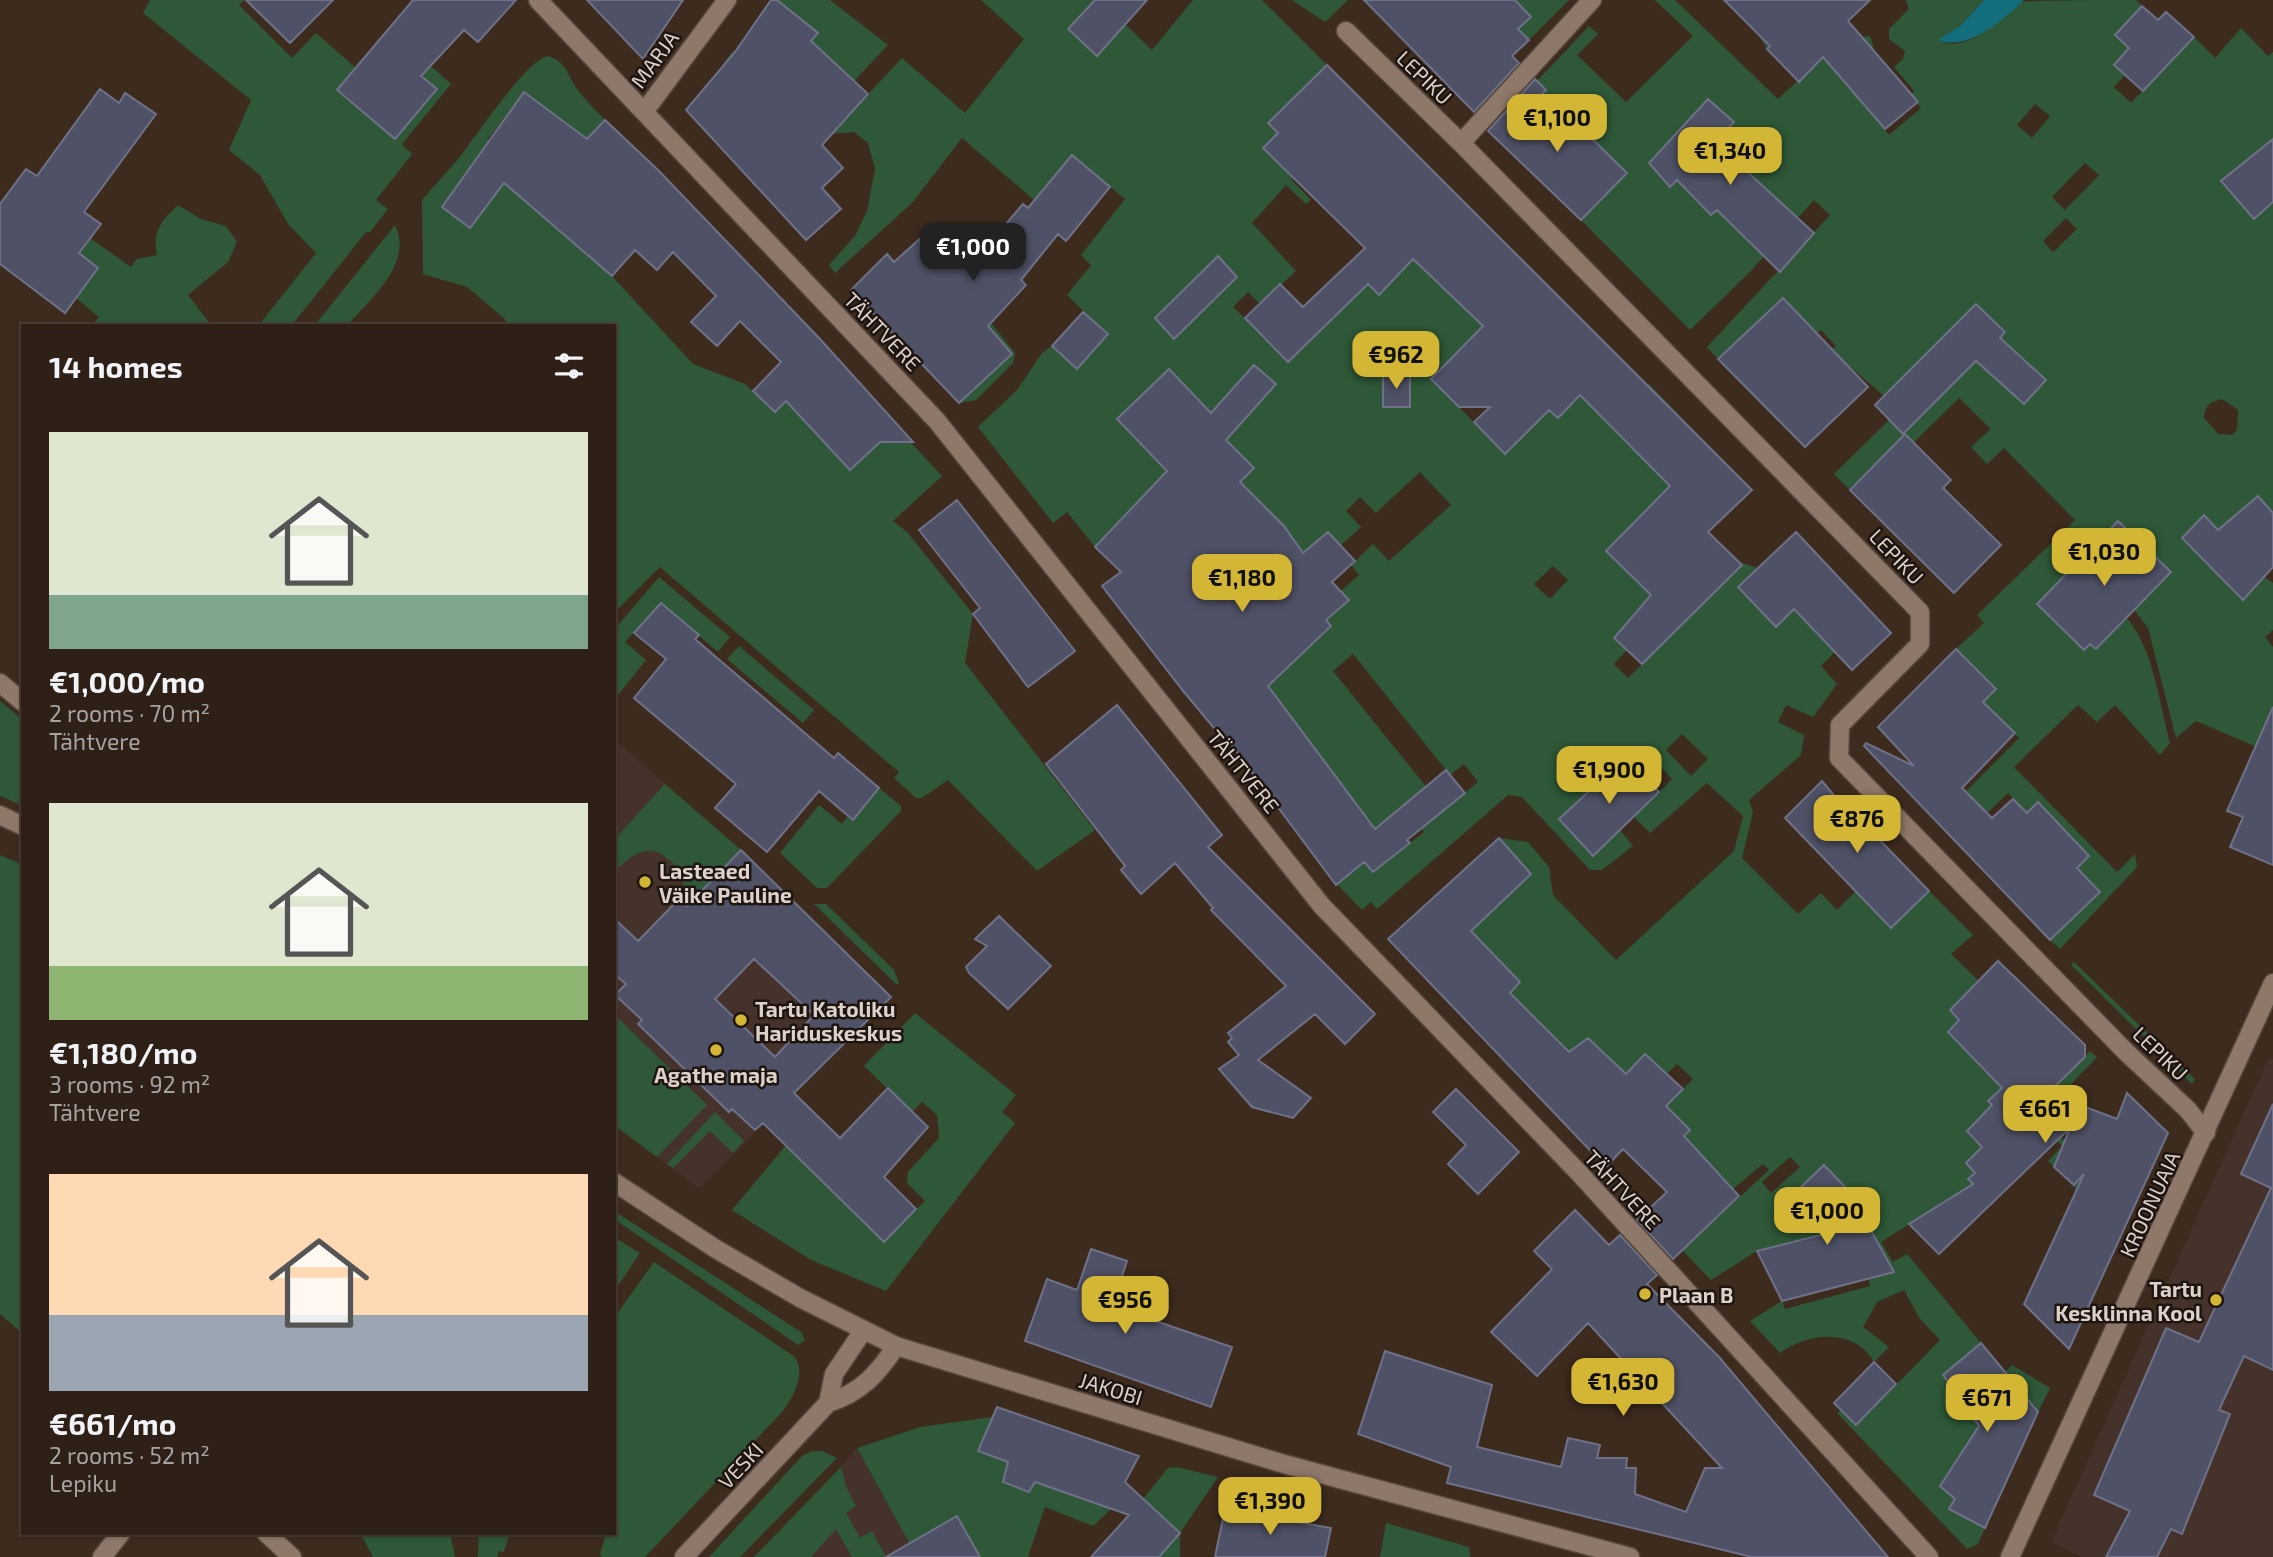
<!DOCTYPE html>
<meta charset="utf-8">
<style>
:root{--surface:#2e2016;--page:#3a2d23;--text:#f1f3f6;--muted:#a7a3a1;--line:#493e35;--accent:#d4b635}
body{margin:0;font-family:"Exo 2",sans-serif;background:var(--page);color:var(--text);height:100vh;display:flex;flex-direction:column;font-size:26px;white-space:nowrap}
*{box-sizing:border-box;margin:0}
p{font-size:23px;color:var(--muted)}
.icon{flex:none;width:38px;height:38px;fill:none;stroke:currentColor;stroke-width:2;stroke-linecap:round;stroke-linejoin:round}
.map{position:relative;flex:1;overflow:hidden}
.sheet{position:absolute;left:21px;top:324px;width:595px;height:1211px;display:flex;flex-direction:column;background:var(--surface);border-radius:0px;box-shadow:0 2px 5px #0004,0 0 0 2px var(--line)}
.sheet>*{flex:none}
.price{position:absolute;translate:-50% -60px;padding:0 16px;border-radius:14px;background:var(--accent);color:#111;font-size:23px;line-height:46px;filter:drop-shadow(0 2px 4px #0008)}
.price::after{content:'';position:absolute;left:50%;top:42px;width:21px;height:16px;margin-left:-10px;background:inherit;clip-path:polygon(0 0,100% 0,50% 100%)}
.price.selected{background:#222;color:#fff}
ul{padding:0;list-style:none}
li{display:grid;align-content:center;gap:14px;height:371px;padding:0 28px}
li span{display:grid;place-items:center;height:217px;border-radius:0px;color:#555}
li>.icon{margin-inline-start:auto}
span .icon{width:126px;height:126px;fill:#fffc;stroke-width:1}
li b{font-size:30px}
h2{display:flex;justify-content:space-between;align-items:center;height:84px;padding:0 28px;font-size:30px}
.map>svg:first-child{display:block}
</style>
<div class="map">
<svg width="2273" height="1557" viewBox="0 0 2273 1557">
<rect width="100%" height="100%" fill="#3d2b1e"/>
<path fill="#45322b" d="M614 739 741 850 891 997 699 1188 614 1125Z
M2269 1057 2273 1059V1557H2082L2051 1542Z
M857 1448 917 1557H754L825 1484Z"/>
<path fill="#2e5838" fill-rule="evenodd" d="M150 0H244L239 5 292 58 316 33 356 68 337 91 395 139 437 89 393 52 411 22 401 13 412 0H431L422 58 451 84 402 144 412 154 376 200 388 209 370 232H366L292 325H259L316 253 288 224 260 175 229 150 251 100 143 13Z
M777 0H830L888 45 854 81 840 69 856 107 902 58 965 113 1024 39 981 0H1100L1152 50 1193 0H1262L1327 65 1268 123 1278 133 1263 148 1278 163 1293 149 1307 163 1291 179 1311 200 1306 204 1286 185 1252 223 1296 271 1262 302 1304 348 1365 287 1406 230 1445 290 1460 304 1480 284 1508 369 1557 418 1580 395 1610 424 1649 384 1680 416 1640 455 1714 527 1632 615 1634 618 1627 650 1614 664 1628 678 1738 569 1739 562 1758 568 1781 593 1762 613 1776 626 1794 609 1835 652 1821 666 1837 684 1813 717 1786 705 1778 722 1804 735 1801 755 1749 800 1753 812 1742 858 1798 914 1821 893 1837 910 1856 891 1891 928 1929 891 1973 935 1951 954 1979 981 1950 1011C1963 1024 1964 1039 1972 1055 1984 1080 2017 1090 2040 1101L2090 1051 2097 1057 2039 1118 2065 1141 2105 1150 2082 1195 2048 1161 2062 1146 2003 1087 1988 1101 1992 1105 1967 1131 1982 1147 1966 1163 1975 1173 1968 1179 1992 1203 1961 1219 1948 1200 1881 1242 1893 1262 1907 1254 1981 1343 1943 1375 1990 1442 1949 1509 1985 1528 1978 1544 1967 1549 1837 1413 1841 1410 1857 1425 1940 1340 1920 1319 1904 1290 1877 1302 1863 1327 1889 1347 1874 1362C1855 1328 1809 1332 1780 1353L1750 1321 1782 1301 1785 1309 1870 1286 1855 1227 1757 1251 1711 1280 1682 1250 1769 1170 1763 1164 1733 1189 1666 1155 1690 1130 1666 1106 1693 1079 1677 1064 1661 1080 1645 1054 1619 1081 1617 1120 1510 993 1520 982 1491 952 1444 998 1423 975 1531 875 1499 838 1528 842 1549 867 1553 895 1616 960 1734 851 1743 816 1707 783 1650 833 1634 817 1672 779 1656 762 1643 775 1626 757 1559 819 1620 830 1633 846 1602 870H1590L1522 797 1508 795 1377 909 1371 902 1362 910 1337 884 1364 862 1374 872 1424 832 1403 805 1374 829 1267 687 1279 662 1348 599 1341 591 1359 575 1351 565 1373 544 1389 561 1451 505 1420 472 1376 513 1360 497 1346 511 1361 527 1359 529 1341 545 1328 532 1303 553 1213 659 1095 547 1067 512 1053 523 978 427 1017 390 1042 353 1052 346 1077 369 1108 335 1067 295 1091 265 1081 255 1125 199 1072 156 1034 200 962 138 912 203 835 273 829 265 855 236 867 211 875 169 868 143 854 132 828 134 741 84 722 65 733 51 763 77 790 68 817 33ZM1218 256 1237 277 1174 339 1155 318ZM1248 292 1270 314 1255 328 1233 307ZM1254 365 1275 383 1245 414 1226 397ZM1410 375V407H1383V376ZM1155 382 1173 399 1186 387 1205 407 1194 418 1173 476 1117 419ZM1468 384 1522 437 1505 454 1452 400ZM1238 453 1254 468 1240 482 1268 511 1216 460ZM1633 524 1635 579 1606 551ZM1553 566 1568 580 1550 599 1534 584ZM1353 654 1450 775 1464 764 1478 782 1444 809 1333 671ZM1682 734 1708 759 1691 776 1666 750ZM1790 1157 1800 1167 1771 1193 1762 1182ZM1823 1165 1854 1197 1835 1216 1801 1187Z
M1292 0H1348L1325 22Z
M1498 0H1569L1529 40 1518 29 1531 17 1517 2Z
M1655 0H1675L1778 99 1830 51 1798 19 1767 49 1756 31 1785 1C1822 27 1817 43 1870 36L1875 53 1843 81 1889 135 1921 108 1911 95 1914 91 1894 67 1903 59 1905 51 1889 39V29L1909 9 1906 0H1984L1960 26 1939 40C1970 56 1998 16 2022 2 2033 0 2118 0 2136 0L2142 6 2115 35 2129 48 2114 64 2125 75 2114 87 2131 103 2194 37 2215 58 2241 28 2268 56 2273 52V146L2269 142 2221 181 2254 219 2273 202V513L2258 496 2244 508 2273 543V565L2264 577 2273 583V630L2265 637 2273 647V748L2271 753 2196 721 2176 738 2148 628 2130 605 2144 591 2149 594 2166 577 2163 573 2167 568 2118 521 2037 604 2084 650 2090 644 2096 649 2112 632 2108 627 2122 613C2153 642 2159 703 2170 743L2160 755 2115 705 2097 722 2078 705 2014 767 2117 872 2135 854 2137 867 2060 949 2050 940 2100 893 2077 868 2089 856 2038 803 2027 813 2008 793 1957 842 1937 820 2019 738 2006 726 1923 806 1901 784 1936 749 1944 757 1967 734 1959 725 1996 689 1956 649 1984 623 1977 615 2075 520 2004 448 1987 464 1971 447 1991 429 1959 398 1898 458 1889 450 1850 490 1834 474 1889 420 1904 433 2005 332 1976 304 1884 396 1842 360 1829 372 1819 362 1836 346 1821 330 1803 346 1793 336 1807 322 1789 304 1775 316 1769 311 1718 359 1707 347 1830 215 1814 200 1750 272 1690 330 1581 220 1616 184 1594 162 1605 151 1584 131 1576 139 1536 101 1546 90 1537 81 1589 26 1598 34 1577 55 1626 102 1693 36ZM1708 100 1734 122 1715 142 1770 193 1734 227 1717 210 1711 215 1702 206 1708 201 1682 176 1670 186 1660 175 1664 170 1652 160ZM2035 104 2050 116 2032 138 2017 125ZM2085 163 2099 175 2065 210 2052 197ZM2066 218 2077 229 2053 252 2043 241ZM2005 343 2046 380 2024 404 1983 367ZM2222 399 2238 410 2237 430 2232 435 2218 434 2204 418C2204 406 2211 401 2222 399ZM2204 516 2264 576 2243 599 2183 538Z
M547 56C566 60 567 75 577 89 585 100 596 110 605 120L580 147 637 251 625 261 525 155 556 116 525 92 488 139 492 143 470 228 504 183 612 276 693 364 745 384 775 412 786 401 850 470 882 440 893 442 901 432 942 476 893 521 907 532 973 614 965 663 1095 830 1037 871 948 780 922 798H916L894 778 899 772 660 567 614 613V326L507 325 505 319 467 287 423 274 422 200C433 186 447 173 458 159 477 136 523 64 547 56Z
M178 205 201 219 226 226 237 242 228 262 188 295 211 325H92L99 317 76 298 98 269 78 253 90 238 131 267 137 259 157 255C152 231 161 221 178 205Z
M395 225C414 263 370 299 348 325H315Z
M1016 296C1008 305 997 309 988 319L1015 353 1013 363 976 400 959 403 1012 354 973 307Z
M659 577 730 637 718 652 661 603 625 642 646 660 614 700V630Z
M739 646 814 710 803 723 727 659Z
M0 701 23 720V806L0 796Z
M665 784 741 850 687 906 680 898 685 877C657 843 644 843 614 872V840Z
M879 788 901 806V811L827 888H817L780 853 819 805 842 824 848 816 853 819Z
M0 855 23 865V1334L0 1314Z
M814 904H826L894 970 899 983 896 984Z
M2074 962 2195 1079 2192 1084 2071 965Z
M915 1013 1016 1095 1002 1112 1015 1123 886 1291 811 1260 732 1210 786 1145 883 1241 925 1201 907 1183 908 1172 939 1138 937 1115 922 1102 912 1112 864 1066Z
M614 1014 707 1105 657 1157 614 1125Z
M715 1112 744 1141 733 1153 710 1131 673 1168 667 1164Z
M614 1211 801 1332 805 1340 798 1345 614 1219Z
M614 1237 640 1253 617 1287 614 1285Z
M654 1262 795 1357C806 1376 794 1394 783 1411L645 1557H602L600 1555 606 1533H614V1318Z
M2012 1365 2050 1388 2038 1412 2004 1373Z
M992 1417 978 1451 1008 1462 1003 1482 1029 1492 1035 1482 1111 1509 1093 1526 1045 1507 1028 1557H980L957 1517 917 1557 857 1448 920 1427Z
M812 1451H822L837 1458 740 1557H709L802 1456Z
M841 1467 847 1489 856 1506 846 1513 860 1538 872 1531 886 1557H852L836 1529 811 1557H754Z
M1177 1467 1218 1477 1180 1533V1557H1159L1180 1533 1143 1499 1168 1468Z
M1386 1523 1469 1547 1470 1557H1380Z
M360 1533H450L455 1557H373Z
M479 1533 509 1535 504 1552 499 1551 497 1557H478Z"/>
<path fill="#146d7d" d="M1984 0H2024C2003 20 1968 52 1938 40L1960 26Z"/>
<path fill="#4f5166" stroke="#6f7188" stroke-width="2" fill-rule="evenodd" d="M246 0H333L290 43Z
M413 0H516L478 42 464 30 421 76 437 89 395 139 337 90Z
M587 0H683L643 59Z
M771 0H777L818 33 811 41 868 94 822 145 843 168 822 188 841 209 806 240 686 110 735 52Z
M1095 0H1147L1097 56 1068 29Z
M1364 0H1515L1531 17 1518 29 1529 40 1512 56 1519 63 1474 112Z
M1724 0H1870L1848 21 1918 102 1885 129 1823 57 1799 82 1767 49 1770 46Z
M2142 6 2158 20 2166 12 2194 37 2143 91 2114 65 2129 48 2115 35Z
M1327 65 1752 490 1708 532 1742 565 1642 664 1614 638 1651 595 1606 551 1670 486 1580 395 1558 418 1549 410 1505 454 1474 422 1490 407H1459L1431 379 1483 326 1413 259 1379 295 1368 284 1288 362 1245 318 1280 284 1303 307 1365 248 1263 148 1278 133 1268 123Z
M1535 79 1546 90 1536 101 1576 139 1584 131 1627 173 1581 220 1488 131Z
M100 89 119 103 125 93 156 114 84 212 101 224 79 253 98 268 65 313 0 264V204L26 169 37 176Z
M524 92 587 139 605 120 659 171 820 339 913 442H880L850 470 786 401 775 412 753 391 781 362 740 321 717 346 691 322 716 296 673 252 657 270 635 250 612 276 504 183 470 228 442 207Z
M1708 99 1734 122 1715 142 1814 233 1780 272 1717 210 1711 215 1677 180 1670 187 1649 163Z
M2273 139V202L2254 219 2221 181Z
M1072 155 1110 187 1066 241 1058 234 1021 280 1026 285 988 326 1012 354 959 403 851 290 887 254 894 262 933 227 971 265 1023 204 1028 208Z
M1218 256 1237 277 1174 339 1155 318Z
M1783 298 1868 387 1805 447 1718 359Z
M1976 304 2005 332 2000 338 2046 380 2024 404 1976 361 1903 434 1875 405Z
M1083 312 1108 334 1077 369 1052 346Z
M1254 365 1276 384 1226 440 1254 468 1240 482 1284 526 1303 553 1328 532 1355 561 1332 582 1349 600 1326 620 1331 626 1268 686 1375 829 1446 770 1465 793 1407 840 1410 843 1373 872 1364 862 1336 885 1221 731 1218 733 1184 692 1102 586 1121 572 1095 547 1167 471 1117 419 1169 369 1211 413Z
M1383 375H1410V407H1383Z
M1905 434 1951 480 1943 488 2001 545 1954 593 1850 490Z
M2258 496 2273 513V567L2243 600 2182 538 2204 515 2218 530Z
M957 500 1075 651 1028 687 973 614 980 608 919 530Z
M2118 521 2171 572 2096 649 2090 644 2084 650 2037 604Z
M1796 532 1891 633 1852 670 1794 609 1776 627 1738 587Z
M661 603 699 635 695 639 834 758 838 753 879 788 853 820 819 791 767 852 715 808 736 784 634 698 666 659 634 633Z
M1956 649 1996 689 1983 702 2015 733 1962 788 1992 818 2013 799 2027 813 2038 802 2089 856 2077 868 2100 892 2050 940 1864 746 1866 743 1914 766 1878 727Z
M1117 705 1222 835 1208 847 1375 1014 1345 1044 1315 1014 1258 1060 1311 1098 1293 1118 1252 1107 1219 1069 1239 1055 1228 1042 1232 1038 1228 1033 1286 986 1211 910 1213 908 1175 863 1141 894 1121 870 1125 866 1046 764Z
M2273 707V865L2230 847 2243 817 2227 811Z
M1626 757 1659 792 1593 856 1559 819Z
M1822 781 1841 804 1843 802 1929 891 1891 928 1785 818Z
M1499 838 1531 874 1471 931 1520 982 1510 993 1569 1052 1588 1038 1626 1074 1645 1054 1683 1089 1666 1106 1690 1130 1684 1136 1739 1196 1673 1259 1637 1220 1667 1192 1623 1149 1606 1167 1388 939Z
M741 850 891 997 794 1093 840 1138 888 1088 928 1127 884 1177 916 1209 884 1242 763 1123 755 1130 732 1109 729 1112 638 1024 642 1020 615 995 626 984 614 974V918L638 941 680 898 687 906ZM754 959 814 1015 775 1057 715 999Z
M999 916 1051 966 1008 1009 969 973 966 967 987 946 975 939Z
M1998 961 2085 1045V1057L2048 1093 2117 1119 2127 1093 2168 1133 2069 1349 2024 1304 2084 1174 2074 1185 2054 1167 2070 1128 1939 1254 1909 1224 1973 1184 1968 1179 1975 1173 1966 1163 1982 1147 1967 1131 1992 1105 1988 1101 2002 1088 1948 1032 1959 1020 1950 1010Z
M1456 1089 1519 1152 1478 1194 1448 1164 1466 1145 1433 1112Z
M2273 1104V1370L2244 1356 2219 1410 2230 1414 2182 1534 2171 1529 2157 1557H2106L2130 1511 2094 1495 2166 1328 2199 1342 2271 1188 2241 1174Z
M1824 1165 1849 1191 1894 1272 1782 1301 1757 1251 1844 1229 1801 1187Z
M1575 1210 1609 1245 1620 1235 1657 1275 1647 1284 1719 1357 1888 1557H1752L1447 1483 1451 1467 1358 1434 1385 1351 1492 1385 1477 1447 1561 1467 1568 1438 1600 1445 1597 1458H1627L1626 1468H1636L1635 1494 1686 1512 1705 1468H1722L1588 1323 1537 1376 1491 1332 1552 1269 1534 1251Z
M1091 1249 1127 1261 1112 1306 1232 1347 1211 1407 1025 1341 1047 1279 1077 1290Z
M1981 1343 2038 1412 1985 1528 1949 1509 1955 1499 1940 1486 1979 1426 1943 1375Z
M1874 1362 1896 1384 1856 1425 1834 1403Z
M997 1407 1139 1456 1125 1482 1180 1533 1159 1557H1091L1129 1515 1035 1482 1029 1492 1003 1482 1008 1462 978 1451Z
M1225 1509 1331 1528 1325 1557H1215Z
M957 1516 980 1557H886Z"/>
<g fill="none" stroke-linecap="round" stroke-linejoin="round">
<defs>
<path id="street" d="M538 0 937 421 1322 906 1580 1174 1929 1557
M1346 31 1461 143 1920 612V644L1840 725 1839 758 2126 1052 2188 1110 2206 1133
M644 112 727 0
M1461 143 1592 0
M0 683 23 702
M828 1403C860 1393 878 1374 896 1346
M266 1533 292 1557
M102 1557 121 1533
M684 1557 828 1403 834 1374 863 1331"/>
<path id="secondary" d="M0 815 23 826
M614 1182 716 1249 800 1298 896 1346 1284 1464 1630 1557
M2010 1557 2273 983"/>
</defs>
<use href="#street" stroke="#58483d" stroke-width="21"/>
<use href="#secondary" stroke="#58483d" stroke-width="21"/>
<use href="#street" stroke="#8e7869" stroke-width="18"/>
<use href="#secondary" stroke="#8e7869" stroke-width="18"/>
</g>
<g fill="#d4b635" stroke="#1e1510" stroke-width="2.5">
<circle cx="645" cy="882" r="7"/>
<circle cx="741" cy="1020" r="7"/>
<circle cx="716" cy="1050" r="7"/>
<circle cx="1645" cy="1294" r="7"/>
<circle cx="2216" cy="1300" r="7"/>
</g>
<g text-anchor="middle" dominant-baseline="central" stroke-width="5" stroke-linejoin="round" paint-order="stroke">
<g font-size="21" fill="#ddd1c9" stroke="#1e1510">
<text transform="translate(654 59) rotate(-54)">MARJA</text>
<text transform="translate(1425 77) rotate(44)">LEPIKU</text>
<text transform="translate(883 331) rotate(46)">TÄHTVERE</text>
<text transform="translate(1897 556) rotate(46)">LEPIKU</text>
<text transform="translate(1244 771) rotate(51)">TÄHTVERE</text>
<text transform="translate(2161 1053) rotate(44)">LEPIKU</text>
<text transform="translate(1623 1189) rotate(47)">TÄHTVERE</text>
<text transform="translate(2149 1204) rotate(-65)">KROONUAIA</text>
<text transform="translate(1111 1388) rotate(17)">JAKOBI</text>
<text transform="translate(740 1465) rotate(-47)">VESKI</text>
</g>
<g font-size="21" font-weight="bold" fill="#ddd1c9" stroke="#1e1510" text-anchor="start">
<text x="659" y="870">Lasteaed<tspan x="659" dy="24">Väike Pauline</tspan></text>
<text x="755" y="1008">Tartu Katoliku<tspan x="755" dy="24">Hariduskeskus</tspan></text>
<text x="716" y="1074" text-anchor="middle">Agathe maja</text>
<text x="2202" y="1288" text-anchor="end">Tartu<tspan x="2202" dy="24">Kesklinna Kool</tspan></text>
<text x="1659" y="1294">Plaan B</text>
</g>
</g>
</svg>
<b class="price" style="left:1557px;top:154px">€1,100</b>
<b class="price" style="left:1730px;top:187px">€1,340</b>
<b class="price selected" style="left:973px;top:283px">€1,000</b>
<b class="price" style="left:1396px;top:391px">€962</b>
<b class="price" style="left:2104px;top:588px">€1,030</b>
<b class="price" style="left:1242px;top:614px">€1,180</b>
<b class="price" style="left:1609px;top:806px">€1,900</b>
<b class="price" style="left:1857px;top:855px">€876</b>
<b class="price" style="left:2045px;top:1145px">€661</b>
<b class="price" style="left:1827px;top:1247px">€1,000</b>
<b class="price" style="left:1125px;top:1336px">€956</b>
<b class="price" style="left:1623px;top:1418px">€1,630</b>
<b class="price" style="left:1987px;top:1434px">€671</b>
<b class="price" style="left:1270px;top:1537px">€1,390</b>
<section class="sheet">
<h2>14 homes<svg class="icon" aria-label="filters" viewBox="0 0 24 24"><path d="M4 7h16M4 17h16"/><circle cx="9" cy="7" r="2"/><circle cx="15" cy="17" r="2"/></svg></h2>
<ul>
<li><span style="background:linear-gradient(#dfe7d0 75%,#7fa58c 0)"><svg class="icon" aria-label="home" viewBox="0 0 24 24"><path d="M3 11l9-7 9 7M6 9v11h12V9"/></svg></span><div><b>€1,000/mo</b><p>2 rooms · 70 m²</p><p>Tähtvere</p></div></li>
<li><span style="background:linear-gradient(#dfe7d0 75%,#8fb573 0)"><svg class="icon" aria-label="home" viewBox="0 0 24 24"><path d="M3 11l9-7 9 7M6 9v11h12V9"/></svg></span><div><b>€1,180/mo</b><p>3 rooms · 92 m²</p><p>Tähtvere</p></div></li>
<li><span style="background:linear-gradient(#ffd9b3 65%,#9aa5b1 0)"><svg class="icon" aria-label="home" viewBox="0 0 24 24"><path d="M3 11l9-7 9 7M6 9v11h12V9"/></svg></span><div><b>€661/mo</b><p>2 rooms · 52 m²</p><p>Lepiku</p></div></li>
</ul>
</section>
</div>
